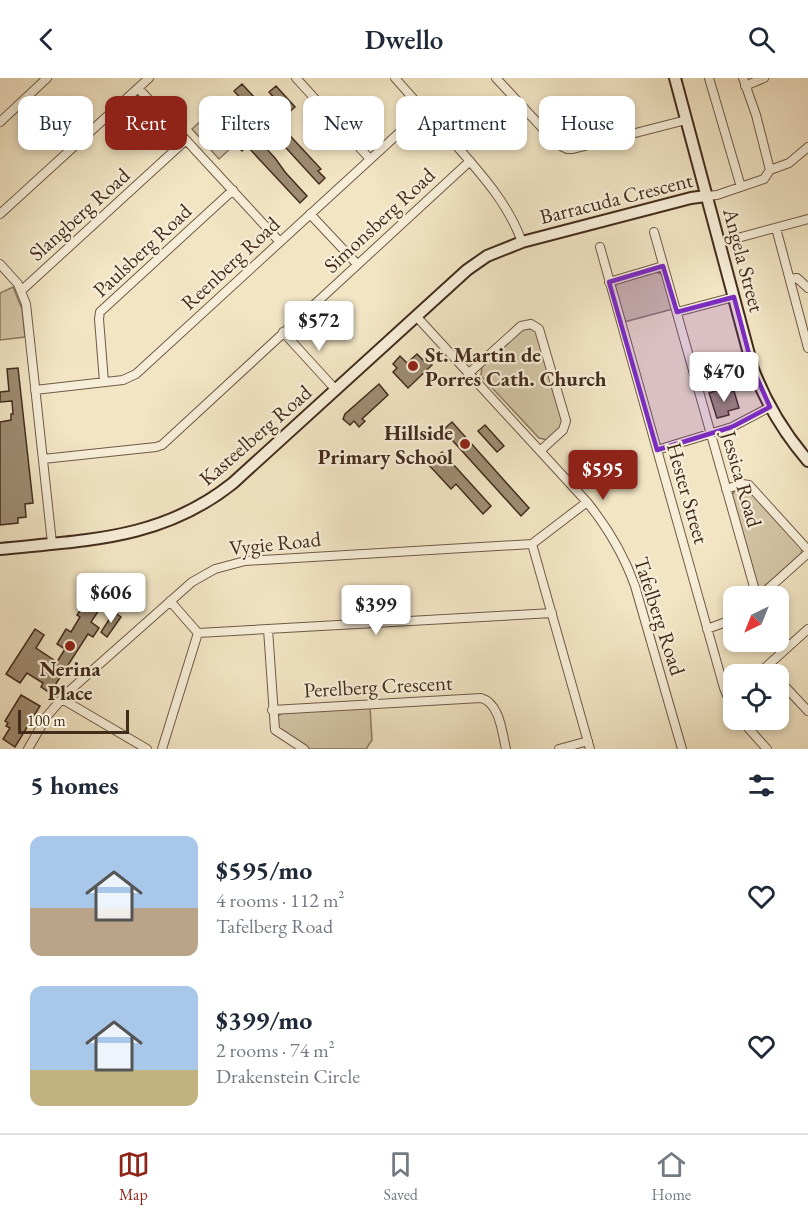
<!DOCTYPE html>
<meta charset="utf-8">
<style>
:root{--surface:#fff;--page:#f2f2f3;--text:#1f2937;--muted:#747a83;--line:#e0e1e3;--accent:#8f2418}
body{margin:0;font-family:"EB Garamond",serif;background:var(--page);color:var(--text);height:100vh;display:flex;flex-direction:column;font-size:22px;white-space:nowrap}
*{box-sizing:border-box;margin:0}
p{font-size:20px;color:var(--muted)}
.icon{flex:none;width:33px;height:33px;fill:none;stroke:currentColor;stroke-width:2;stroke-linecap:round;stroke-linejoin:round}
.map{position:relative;height:671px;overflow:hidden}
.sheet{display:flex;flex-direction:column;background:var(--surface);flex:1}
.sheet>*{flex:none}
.banner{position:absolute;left:18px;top:18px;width:772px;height:54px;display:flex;gap:12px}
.needle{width:39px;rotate:223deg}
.tools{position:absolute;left:723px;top:508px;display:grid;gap:12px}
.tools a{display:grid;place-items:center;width:66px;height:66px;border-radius:12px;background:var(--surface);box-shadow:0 3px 9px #0003;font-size:30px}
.scale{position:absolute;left:18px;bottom:15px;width:111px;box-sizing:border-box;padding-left:6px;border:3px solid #432c1c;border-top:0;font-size:16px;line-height:21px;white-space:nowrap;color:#432c1c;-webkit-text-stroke:4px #f7eed9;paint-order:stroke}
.price{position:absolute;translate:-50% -51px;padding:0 14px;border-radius:6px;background:#fff;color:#222;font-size:20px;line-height:39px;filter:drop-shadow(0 2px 3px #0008)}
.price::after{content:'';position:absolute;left:50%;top:36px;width:18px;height:14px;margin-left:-9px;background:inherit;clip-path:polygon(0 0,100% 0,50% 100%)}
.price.selected{background:var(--accent);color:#fff}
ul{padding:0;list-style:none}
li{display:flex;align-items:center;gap:18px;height:150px;padding:0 30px}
li span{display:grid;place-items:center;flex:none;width:168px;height:120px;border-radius:12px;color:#555}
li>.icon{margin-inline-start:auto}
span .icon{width:72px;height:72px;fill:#fffc;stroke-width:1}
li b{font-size:26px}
h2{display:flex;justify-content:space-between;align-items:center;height:72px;padding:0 30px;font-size:26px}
.pill{padding:0 21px;border-radius:12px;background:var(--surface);box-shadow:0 3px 9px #0003;font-size:21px;line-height:54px}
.pill.selected{background:var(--accent);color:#fff}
header{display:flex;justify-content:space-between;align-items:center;height:78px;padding:0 30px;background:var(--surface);font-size:27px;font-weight:600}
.tab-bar{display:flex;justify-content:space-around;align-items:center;height:84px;border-top:2px solid var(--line);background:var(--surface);font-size:16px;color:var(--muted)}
.tab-bar a{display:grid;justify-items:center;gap:3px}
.tab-bar .selected{color:var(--accent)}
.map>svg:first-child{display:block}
</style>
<header><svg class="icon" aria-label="back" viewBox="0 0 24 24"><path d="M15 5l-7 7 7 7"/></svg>Dwello<svg class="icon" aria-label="search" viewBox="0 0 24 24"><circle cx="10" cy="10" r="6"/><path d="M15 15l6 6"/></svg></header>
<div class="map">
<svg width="808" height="671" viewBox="0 0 808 671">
<rect width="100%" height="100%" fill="#f2e5c4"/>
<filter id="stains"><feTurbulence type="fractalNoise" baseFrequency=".00333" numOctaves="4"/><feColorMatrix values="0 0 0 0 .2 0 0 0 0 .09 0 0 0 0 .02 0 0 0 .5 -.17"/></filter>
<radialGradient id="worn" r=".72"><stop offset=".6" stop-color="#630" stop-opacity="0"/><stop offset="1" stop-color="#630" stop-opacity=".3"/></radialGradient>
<path fill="#d4c6a7" stroke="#8c7962" stroke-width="1.5" d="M206 38 233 68 219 81 192 51Z
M656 194 663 197 673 231 624 244 615 209 617 205Z
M13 209 22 231 25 259 0 262V215Z
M530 249 537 253 563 343 560 349 547 362 539 360 481 298 482 287 522 251Z
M743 409 747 410 802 470 801 477 764 510 758 509 732 417 736 411Z
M370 629 372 662 366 671H310L279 653 276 640 282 635Z"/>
<path fill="#9e8c73" stroke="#432c1c" stroke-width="1.5" d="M242 6 321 91 318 93 325 100 319 106 234 13Z
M276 8 295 29 288 35 269 14Z
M233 35 275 80 285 94 307 118 300 125 247 68 242 73 230 60 235 55 224 43Z
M417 276 424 283 427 281 432 287 408 310 393 294 397 290 393 286 400 278 407 285Z
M18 290 33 425 25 426 26 439 18 440V445L0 447V344L11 342V336H13L12 323 0 324V314L9 313 7 291Z
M379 306 388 317 362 341 365 343 359 349 354 343 350 347 343 341 345 336Z
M722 311 724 316 734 313 739 330 728 333 729 337 717 340 709 315Z
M452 344 529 430 521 438 443 352Z
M485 347 504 368 497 374 478 353Z
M442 374 491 428 483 436 456 406 451 411 428 386Z
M86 524 99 532 91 544 99 550 93 559 88 556 50 615 41 609 43 605 27 595 20 605 6 596 35 551 44 557 36 570 57 584 65 571 57 566 66 551 71 554 80 539 77 537Z
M114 534 121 539 107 559 101 554Z
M21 617 40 628 15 669 3 661 10 650 6 648 8 645 5 643Z"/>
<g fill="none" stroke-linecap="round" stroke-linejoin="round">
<defs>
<path id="street" d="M296 0 370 81
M395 0C414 22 434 44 454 65 481 96 508 125 522 164
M496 0 557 66 567 71H573L686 42
M709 0 741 109
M743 0 756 37 770 92
M745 8 764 0
M138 10 280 164
M0 44 47 0
M706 118 717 117 764 101 770 92 789 85 808 69
M0 136 149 0
M310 136 357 186
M776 150 808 270
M654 154 754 509 759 519
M719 165 808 141
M600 169 724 610 734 634
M0 186 18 206 26 226 52 465
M790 201 797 200 808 210
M609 204 663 188
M22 212 186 62
M677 234 734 219
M416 238 587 424C608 450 624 477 635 508L682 671
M283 254 336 312
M468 296 521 248 531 246 539 251 566 343 563 352 540 373
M104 304 99 241 100 234 233 112
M35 312 123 302 136 296 424 32
M657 372 732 349 770 329
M43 381 156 369 162 367 470 83
M726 411 742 406 749 407 808 472
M532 466 590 671
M759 519 808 475
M170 523 198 555
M268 551 275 652 304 671
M707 551 734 541
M198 555 552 535
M778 556 789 568
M767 588 775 597
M757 597 808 551
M778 601 808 633
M62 621 147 671
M272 632 481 620C500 625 502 655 506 671
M741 642 767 671
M28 671 47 638 68 614 192 504 215 491 245 483 532 466 587 424
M162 671 198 555
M559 671 588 663"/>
<path id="secondary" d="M675 0 753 291C766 325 784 355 808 383
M0 471C86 462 162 462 233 405L467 192 487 178 522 164 691 120 706 118"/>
</defs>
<use href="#street" stroke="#6f5a46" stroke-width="10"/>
<use href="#secondary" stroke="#432c1c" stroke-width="14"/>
<use href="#street" stroke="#f7eed9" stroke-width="8"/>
<use href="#secondary" stroke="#f7eed9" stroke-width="10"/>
</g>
<path fill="#7b2cbf" fill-opacity="0.2" stroke="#7b2cbf" stroke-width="4.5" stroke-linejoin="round" d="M663 188 677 234 734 219 753 291 770 329 732 349 657 372 609 204Z"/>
<g fill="#8f2418" stroke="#f7eed9" stroke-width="2">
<circle cx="413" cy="288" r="6"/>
<circle cx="465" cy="366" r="6"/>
<circle cx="70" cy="568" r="6"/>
</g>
<g text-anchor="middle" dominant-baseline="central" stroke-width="4.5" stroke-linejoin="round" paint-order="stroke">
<g font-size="21" fill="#432c1c" stroke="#f7eed9">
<text transform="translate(616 120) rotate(-14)">Barracuda Crescent</text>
<text transform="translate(79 136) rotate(-42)">Slangberg Road</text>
<text transform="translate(379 142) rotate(-43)">Simonsberg Road</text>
<text transform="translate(142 172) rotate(-43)">Paulsberg Road</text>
<text transform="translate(744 182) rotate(75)">Angela Street</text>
<text transform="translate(230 185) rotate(-43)">Reenberg Road</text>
<text transform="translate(255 357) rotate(-41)">Kasteelberg Road</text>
<text transform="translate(742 401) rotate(74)">Jessica Road</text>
<text transform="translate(688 415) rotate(74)">Hester Street</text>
<text transform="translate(275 465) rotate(-6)">Vygie Road</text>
<text transform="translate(660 538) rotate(72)">Tafelberg Road</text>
<text transform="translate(378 608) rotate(-3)">Perelberg Crescent</text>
</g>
<g font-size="21" font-weight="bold" fill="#432c1c" stroke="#f7eed9" text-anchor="start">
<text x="425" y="276">St. Martin de<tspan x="425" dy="24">Porres Cath. Church</tspan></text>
<text x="453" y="354" text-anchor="end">Hillside<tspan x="453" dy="24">Primary School</tspan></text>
<text x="70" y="590" text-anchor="middle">Nerina<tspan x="70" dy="24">Place</tspan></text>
</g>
</g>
<rect width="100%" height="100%" filter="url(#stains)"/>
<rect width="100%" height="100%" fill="url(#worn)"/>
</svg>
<div class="tools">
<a><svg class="needle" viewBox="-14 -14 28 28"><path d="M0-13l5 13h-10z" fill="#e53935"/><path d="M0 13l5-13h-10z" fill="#747a83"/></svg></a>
<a><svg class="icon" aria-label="locate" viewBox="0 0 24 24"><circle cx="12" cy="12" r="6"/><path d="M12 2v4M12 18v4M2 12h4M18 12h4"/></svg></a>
</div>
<div class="scale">100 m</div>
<b class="price" style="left:319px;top:274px">$572</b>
<b class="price" style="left:724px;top:325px">$470</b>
<b class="price selected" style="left:603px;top:423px">$595</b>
<b class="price" style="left:111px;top:546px">$606</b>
<b class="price" style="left:376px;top:558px">$399</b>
<div class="banner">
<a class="pill">Buy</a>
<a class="pill selected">Rent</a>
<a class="pill">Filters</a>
<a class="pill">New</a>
<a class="pill">Apartment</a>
<a class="pill">House</a>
</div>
</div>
<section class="sheet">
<h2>5 homes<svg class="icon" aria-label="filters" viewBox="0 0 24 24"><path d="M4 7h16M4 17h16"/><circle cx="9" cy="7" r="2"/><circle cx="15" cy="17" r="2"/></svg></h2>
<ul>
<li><span style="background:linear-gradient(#a9c7e8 60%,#b9a48a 0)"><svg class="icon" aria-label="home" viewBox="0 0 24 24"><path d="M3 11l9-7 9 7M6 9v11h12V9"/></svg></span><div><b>$595/mo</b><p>4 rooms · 112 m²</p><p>Tafelberg Road</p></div><svg class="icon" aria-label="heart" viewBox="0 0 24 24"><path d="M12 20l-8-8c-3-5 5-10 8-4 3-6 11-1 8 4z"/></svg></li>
<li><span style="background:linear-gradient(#a9c7e8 70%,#c2b280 0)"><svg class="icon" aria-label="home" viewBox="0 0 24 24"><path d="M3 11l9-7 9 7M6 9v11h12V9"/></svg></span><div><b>$399/mo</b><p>2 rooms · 74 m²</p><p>Drakenstein Circle</p></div><svg class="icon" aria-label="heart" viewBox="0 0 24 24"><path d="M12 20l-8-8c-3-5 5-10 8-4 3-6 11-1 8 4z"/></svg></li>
</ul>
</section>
<nav class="tab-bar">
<a class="selected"><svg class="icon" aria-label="map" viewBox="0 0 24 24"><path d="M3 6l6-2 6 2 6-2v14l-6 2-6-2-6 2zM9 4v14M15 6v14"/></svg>Map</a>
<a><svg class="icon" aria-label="saved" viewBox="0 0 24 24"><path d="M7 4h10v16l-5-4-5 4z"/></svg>Saved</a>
<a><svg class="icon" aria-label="home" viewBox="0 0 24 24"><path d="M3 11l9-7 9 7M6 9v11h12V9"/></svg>Home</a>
</nav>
